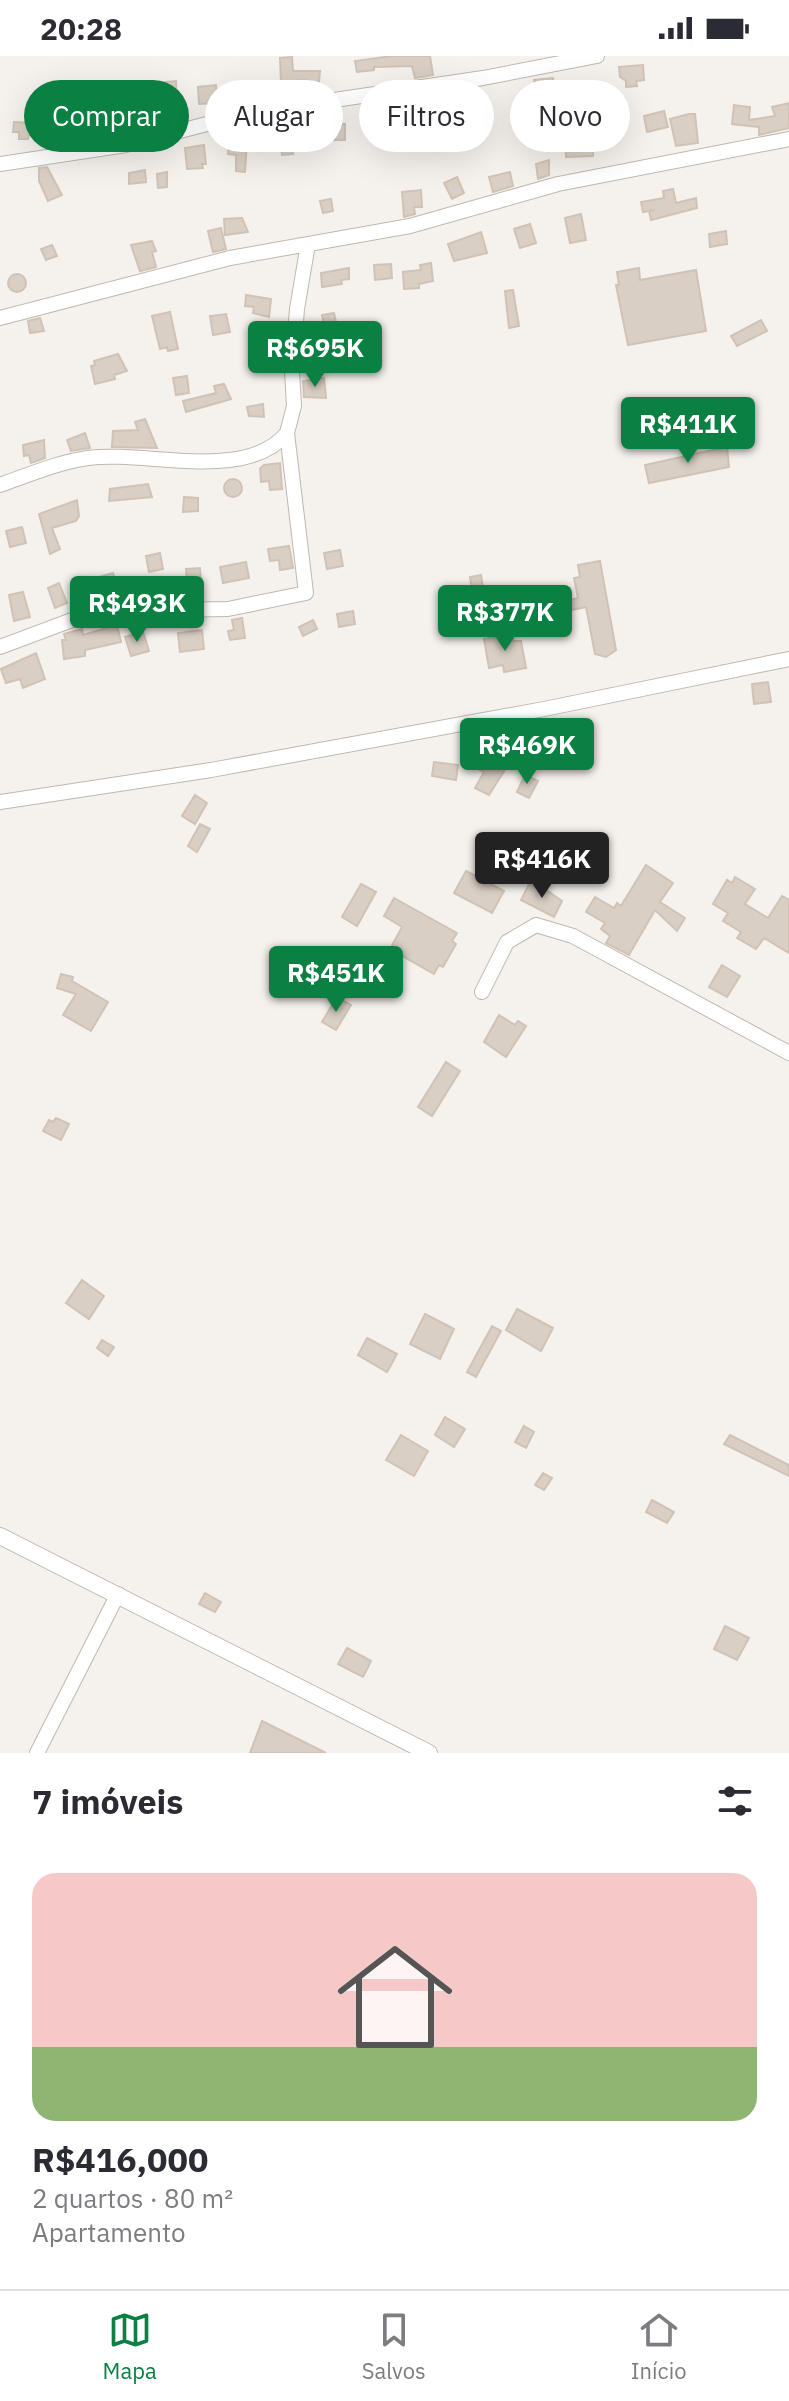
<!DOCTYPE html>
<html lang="pt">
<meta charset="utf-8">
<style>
:root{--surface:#fff;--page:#f7f7f7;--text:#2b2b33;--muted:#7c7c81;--line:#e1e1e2;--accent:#0b8043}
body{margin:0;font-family:"IBM Plex Sans",sans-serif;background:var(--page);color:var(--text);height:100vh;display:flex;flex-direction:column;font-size:30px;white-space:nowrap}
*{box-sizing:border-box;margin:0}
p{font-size:26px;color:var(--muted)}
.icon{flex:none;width:44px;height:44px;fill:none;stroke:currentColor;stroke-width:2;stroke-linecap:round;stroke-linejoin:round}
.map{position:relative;height:1697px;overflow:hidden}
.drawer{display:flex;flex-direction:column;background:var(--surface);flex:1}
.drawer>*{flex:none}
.top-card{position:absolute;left:24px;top:24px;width:742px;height:72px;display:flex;gap:16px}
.price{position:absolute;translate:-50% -68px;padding:0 18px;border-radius:8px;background:var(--accent);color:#fff;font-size:26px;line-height:52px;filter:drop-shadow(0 2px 4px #0008)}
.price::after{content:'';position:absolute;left:50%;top:48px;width:24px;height:18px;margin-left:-12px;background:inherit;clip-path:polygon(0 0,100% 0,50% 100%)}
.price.on{background:#222;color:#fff}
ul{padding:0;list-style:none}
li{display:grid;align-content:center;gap:16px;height:424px;padding:0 32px}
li+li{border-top:2px solid var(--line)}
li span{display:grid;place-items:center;height:248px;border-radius:24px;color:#555}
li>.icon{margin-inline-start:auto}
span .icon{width:144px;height:144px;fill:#fffc;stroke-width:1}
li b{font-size:34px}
h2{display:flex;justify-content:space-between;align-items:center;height:96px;padding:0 32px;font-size:34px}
.pill{padding:0 28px;border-radius:36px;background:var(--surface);box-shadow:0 8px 32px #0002;font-size:28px;line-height:72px}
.pill.on{background:var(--accent);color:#fff}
.status{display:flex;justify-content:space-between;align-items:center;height:56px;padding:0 40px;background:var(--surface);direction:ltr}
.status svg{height:22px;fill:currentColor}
.dock{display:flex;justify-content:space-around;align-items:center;height:112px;border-top:2px solid var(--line);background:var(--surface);font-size:22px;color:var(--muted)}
.dock a{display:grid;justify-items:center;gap:4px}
.dock .on{color:var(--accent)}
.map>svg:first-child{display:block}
</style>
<div class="status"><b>20:28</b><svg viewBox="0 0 49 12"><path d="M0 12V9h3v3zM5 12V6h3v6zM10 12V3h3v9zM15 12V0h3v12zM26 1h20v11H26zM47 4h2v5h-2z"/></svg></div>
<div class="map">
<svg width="789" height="1697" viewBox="0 0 789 1697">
<rect width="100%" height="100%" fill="#f5f1ec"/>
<path fill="#d9cfc5" stroke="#d0c3b6" stroke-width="2" d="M392 0H430L433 19 415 22 412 10 374 11V14L357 16 355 5Z
M292 1 293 15H320L318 36H304L305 24 281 26 280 2Z
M643 9 644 24 636 25 637 30 626 31V25L620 21 619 11Z
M553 22 554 40H536L534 24Z
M176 25 177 48 148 52 149 66H130L126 48 129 43 157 39 155 27Z
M216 29 217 47 199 48 198 31Z
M579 39 580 59 560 60 559 40Z
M458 45 459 61 448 62 446 46Z
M789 47V72L759 79V71L732 68 734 49 750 51 749 64 775 60 772 51Z
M60 48 64 66 44 70 40 51Z
M87 54H100V74H111V81L99 83 98 78 87 77Z
M664 55 668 71 647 76 644 60Z
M689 58H695L698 87 676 90 670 63Z
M14 66 32 67 28 83H19V76H13Z
M332 68H345V84H332Z
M289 76 293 98 282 99 279 78Z
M587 78 593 81V100L566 101 565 80Z
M236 85 247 86 245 116 236 115V99L228 98 229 86Z
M204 89 206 108H202L203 112 187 113 185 92Z
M549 104V119L538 123 536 108Z
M47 111 62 139 48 145 39 125V112Z
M145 114 146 126 129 128V117Z
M167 116V131L158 132 157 118Z
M510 116 513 130 493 136 489 121Z
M457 121 464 137 452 143 444 127Z
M673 133 676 147 696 142 697 152 651 164 649 155 655 154 643 156 641 146 664 142 663 135Z
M421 134 422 151H414L415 158 404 161 402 136Z
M331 143 333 155 323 157 320 145Z
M581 158 586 184 570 187 565 162Z
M242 162 248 176 225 179 224 163Z
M530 168 536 187 520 192 514 173Z
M221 172 226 193 213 196 208 175Z
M726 175 727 188 710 191 709 178Z
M481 176 487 197 454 205 448 188Z
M152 185 156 195 152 196 156 211 140 215 131 189Z
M52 189 57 200 46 204 41 193Z
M431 207 433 225 419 228V232L404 233 403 216 421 214 420 209Z
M391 208 392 222 375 224 374 209Z
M349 212V223L341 224 342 228 322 231 321 217Z
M639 212 640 224 696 214 706 275 628 289 616 229H619L617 216Z
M8 227a9 9 0 1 1 18 0a9 9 0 1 1-18 0Z
M513 234 519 270 509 272 505 235Z
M246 239 271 243 269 261 253 257 254 251 245 250Z
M170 256 178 293 168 295 167 291 160 293 152 260Z
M334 257 337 271 325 273 322 259Z
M226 258 230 276 213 279 210 260Z
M40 262 44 275 30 277 28 265Z
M761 264 767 275 737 290 731 280Z
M286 270 284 287 271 289 269 273Z
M118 298 127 315 114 319 115 323 95 328 91 310 95 309 94 305Z
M187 320 189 337 176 339 173 322Z
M324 322 326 342 304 341 303 325Z
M224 328 231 343 186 356 183 345 216 337 214 330Z
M263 348 264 361 249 360 247 351Z
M145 363 157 392 112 391 113 375 138 374 135 366Z
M85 377 90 392 71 395 67 384Z
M44 384 45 402 31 407 29 399 24 400 23 389Z
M727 391 729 411 649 427 645 409Z
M280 407 282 433 270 434 269 425 261 426 260 413 264 409Z
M224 432a9 9 0 1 1 18 0a9 9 0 1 1-18 0Z
M148 428 152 441 109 445 110 433Z
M184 441 198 442V455L183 456Z
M77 444 79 460 76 465 52 472 60 493 50 498 39 458Z
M22 471 26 487 10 491 6 475Z
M289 490 293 512 280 514 279 504 270 505 268 493Z
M340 494 343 510 327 513 324 497Z
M160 497 163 513 149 516 146 500Z
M600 505 616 594 606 601 595 598 586 551 572 554 570 544 578 542 574 522 580 521 578 509Z
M246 506 249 522 223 527 220 511Z
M200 512 201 525 187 526 186 513Z
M113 517 117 531 100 536 96 522Z
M481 519 485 545 474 547 470 521Z
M59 527 67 547 55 552 48 532Z
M23 536 30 561 14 565 9 539Z
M353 555 355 568 339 571 337 558Z
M242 562 245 582 230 584 228 575 234 574 232 564Z
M313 564 317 573 303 580 299 571Z
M117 569 121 586 85 594V600L64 603 62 584H66L64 578 82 573 83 579Z
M202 574 204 593 180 596 178 577Z
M143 576 149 595 131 600 125 581Z
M512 578 513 585H521L526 612 504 616 503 609 489 612 484 583Z
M36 597 45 623 23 632 20 623 6 627 1 613Z
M768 626 771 646 754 648 752 628Z
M494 679 489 693 511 704 489 739 475 732 484 716 467 707 477 683Z
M434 706 458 709 456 724 432 720Z
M525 719 538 725 529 742 517 736Z
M195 739 207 747 195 768 182 760Z
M200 768 210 773 197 796 188 790Z
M646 809 673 827 660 846 685 862 677 875 655 854 629 899 606 887 610 880 601 873 605 867 586 856 595 841 614 852 617 847 621 850Z
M466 815 504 835 492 857 454 837Z
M735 821 755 833 745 848 768 862 782 840 789 844V897L764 882 756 893 737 882 741 876 723 865 728 857 713 848 727 824 732 827Z
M361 828 376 836 357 870 342 861Z
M529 828 540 834 542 831 562 845 554 861 521 844Z
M394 842 457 877 452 885 456 888 443 911 439 909 434 918 390 893 402 871 384 860Z
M722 909 740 920 727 941 709 931Z
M61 918 73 921 72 925 108 946 91 975 63 959 76 938 57 932Z
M337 941 351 949 336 974 322 966Z
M499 959 515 969 518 965 526 970 506 1001 484 986Z
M446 1006 460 1015 432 1060 418 1051Z
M56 1062 69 1068 61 1084 43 1075 49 1064 53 1066Z
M82 1224 104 1240 89 1263 66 1247Z
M517 1253 553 1272 541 1295 506 1274Z
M425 1258 454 1273 440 1303 410 1288Z
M492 1270 501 1275 476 1321 467 1316Z
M367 1282 397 1298 387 1316 358 1299Z
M102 1284 114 1291 108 1300 97 1292Z
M445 1361 465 1373 454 1391 435 1379Z
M524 1370 534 1376 526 1392 515 1386Z
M401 1379 428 1395 414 1420 386 1404Z
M730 1379 789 1409V1420L724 1388Z
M543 1417 552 1422 544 1434 535 1429Z
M652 1444 674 1456 667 1467 646 1456Z
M205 1537 221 1546 215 1556 199 1548Z
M725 1570 749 1582 737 1604 714 1593Z
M347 1592 371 1605 363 1621 338 1608Z
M262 1665 326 1697H250Z"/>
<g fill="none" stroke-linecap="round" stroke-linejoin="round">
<defs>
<path id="minor" d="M0 108 126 89 253 56 483 22 597 0
M0 262 230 202 410 170 558 128 789 83
M0 429C28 419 59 406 88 402 146 394 246 427 287 377
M0 591 96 555 228 553 306 537 287 377 294 350 292 315 297 253 308 188
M0 746 211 714 544 653 789 603
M482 936 507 886 536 869 573 880 789 997
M37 1697 118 1538"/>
<path id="tertiary" d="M0 1480 429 1697"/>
</defs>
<use href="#minor" stroke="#c0b8af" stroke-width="16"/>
<use href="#tertiary" stroke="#c0b8af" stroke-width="18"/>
<use href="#minor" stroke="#fff" stroke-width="14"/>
<use href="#tertiary" stroke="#fff" stroke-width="16"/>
</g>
</svg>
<b class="price" style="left:315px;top:333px">R$695K</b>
<b class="price" style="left:688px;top:409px">R$411K</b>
<b class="price" style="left:137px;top:588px">R$493K</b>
<b class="price" style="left:505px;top:597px">R$377K</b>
<b class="price" style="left:527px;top:730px">R$469K</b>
<b class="price on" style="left:542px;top:844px">R$416K</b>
<b class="price" style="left:336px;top:958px">R$451K</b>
<div class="top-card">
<a class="pill on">Comprar</a>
<a class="pill">Alugar</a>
<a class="pill">Filtros</a>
<a class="pill">Novo</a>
</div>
</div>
<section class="drawer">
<h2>7 imóveis<svg class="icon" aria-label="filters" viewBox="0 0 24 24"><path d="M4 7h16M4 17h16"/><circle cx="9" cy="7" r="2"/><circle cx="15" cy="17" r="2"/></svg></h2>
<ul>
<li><span style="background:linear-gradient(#f6c9c9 70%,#8fb573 0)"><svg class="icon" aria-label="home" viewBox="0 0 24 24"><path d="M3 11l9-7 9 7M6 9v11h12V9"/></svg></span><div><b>R$416,000</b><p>2 quartos · 80 m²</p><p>Apartamento</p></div></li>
</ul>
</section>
<nav class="dock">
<a class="on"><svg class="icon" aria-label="map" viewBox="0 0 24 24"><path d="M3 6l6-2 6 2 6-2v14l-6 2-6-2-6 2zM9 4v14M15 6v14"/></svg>Mapa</a>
<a><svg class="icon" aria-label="saved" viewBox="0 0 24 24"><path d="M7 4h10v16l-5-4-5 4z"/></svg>Salvos</a>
<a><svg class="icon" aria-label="home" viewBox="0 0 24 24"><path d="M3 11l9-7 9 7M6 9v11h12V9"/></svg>Início</a>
</nav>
